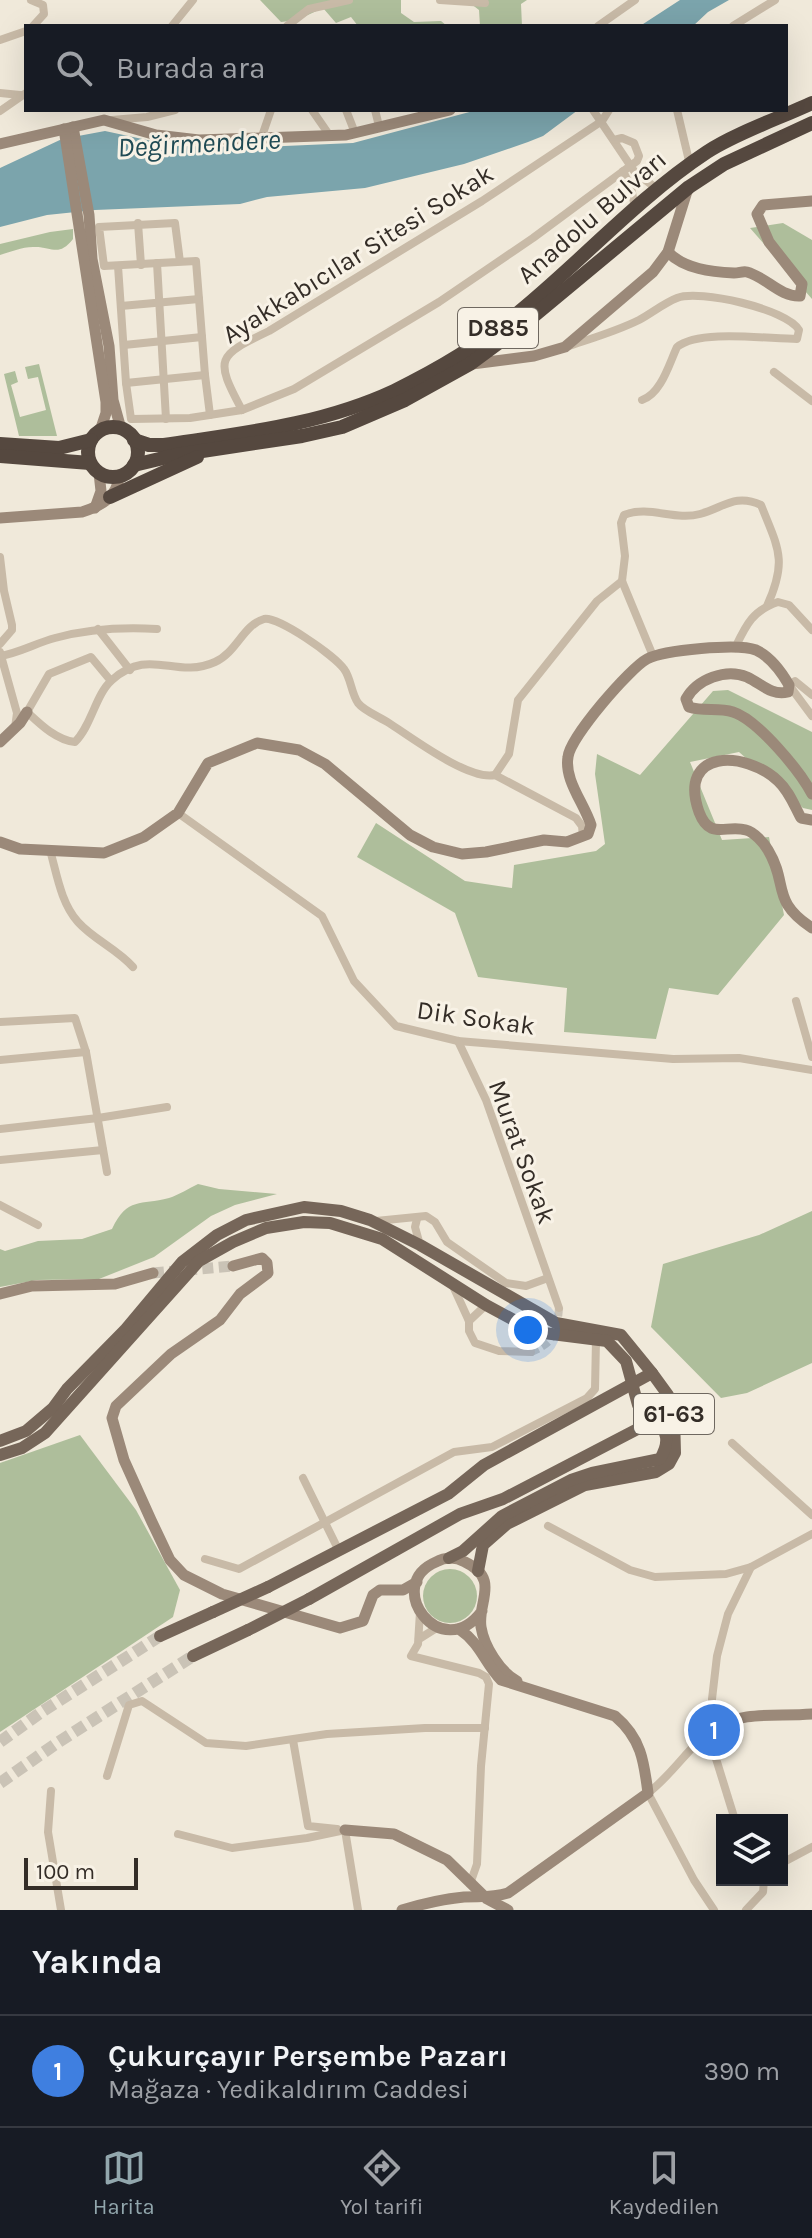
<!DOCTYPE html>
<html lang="tr">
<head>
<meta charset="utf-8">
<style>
  :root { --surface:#171b24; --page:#242831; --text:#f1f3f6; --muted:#9ea1a6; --line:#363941; --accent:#92a7ad }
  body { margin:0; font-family:Karla,sans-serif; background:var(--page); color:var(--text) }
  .controls { position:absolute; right:24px; bottom:24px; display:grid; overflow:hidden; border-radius:0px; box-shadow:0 8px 32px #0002 }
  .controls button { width:72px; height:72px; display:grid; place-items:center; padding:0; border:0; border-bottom:2px solid var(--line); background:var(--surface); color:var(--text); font:40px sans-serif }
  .scale { position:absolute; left:24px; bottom:20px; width:114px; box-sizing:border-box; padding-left:8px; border:4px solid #342d27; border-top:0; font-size:22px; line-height:28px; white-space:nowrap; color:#342d27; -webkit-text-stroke:6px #f8f2e6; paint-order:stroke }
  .you { position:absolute; left:528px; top:1330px; width:28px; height:28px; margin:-20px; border:6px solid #fff; border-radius:50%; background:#1a73e8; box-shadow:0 0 0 12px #1a73e833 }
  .badge { display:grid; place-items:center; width:52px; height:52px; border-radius:50%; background:var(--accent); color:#fff; font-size:26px; font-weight:700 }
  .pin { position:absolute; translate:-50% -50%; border:4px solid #fff; box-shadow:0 2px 8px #0006 }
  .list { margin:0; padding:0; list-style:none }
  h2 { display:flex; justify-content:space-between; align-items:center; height:104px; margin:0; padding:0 32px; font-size:34px }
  h2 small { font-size:26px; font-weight:400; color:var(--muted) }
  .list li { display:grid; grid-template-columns:52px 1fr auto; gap:24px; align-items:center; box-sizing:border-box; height:112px; padding:0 32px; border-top:2px solid var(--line) }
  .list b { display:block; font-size:30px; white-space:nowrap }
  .list p { margin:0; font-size:26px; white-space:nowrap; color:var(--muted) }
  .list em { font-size:26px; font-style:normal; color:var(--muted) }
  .icon { flex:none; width:44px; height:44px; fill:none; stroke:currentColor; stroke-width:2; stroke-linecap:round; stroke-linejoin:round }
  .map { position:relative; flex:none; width:812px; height:1910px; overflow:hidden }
  .search { position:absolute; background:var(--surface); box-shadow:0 8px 32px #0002; left:24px; right:24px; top:24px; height:88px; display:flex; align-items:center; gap:20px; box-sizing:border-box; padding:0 28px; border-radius:0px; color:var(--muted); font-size:30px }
  .sheet { height:216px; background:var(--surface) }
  nav { display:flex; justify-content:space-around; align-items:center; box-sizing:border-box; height:112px; border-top:2px solid var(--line); background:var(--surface); font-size:22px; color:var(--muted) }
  nav a { display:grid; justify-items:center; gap:4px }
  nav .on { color:var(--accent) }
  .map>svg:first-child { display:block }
</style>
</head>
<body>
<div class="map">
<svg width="812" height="1910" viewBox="0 0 812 1910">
  <rect width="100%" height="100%" fill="#f0e9da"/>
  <g fill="#aebe9b">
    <polygon points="260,0 401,0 401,13 414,22 441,21 447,26 358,26 351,17 336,23 323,8 297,20 281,22"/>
    <polygon points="466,0 527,0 521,4 522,26 480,26 479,10"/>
    <polygon points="783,223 812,240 812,299 750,228"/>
    <path d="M73,229V239C58,258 52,246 33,247C22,247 10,252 0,255V244L50,232Z"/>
    <polygon points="39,364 57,436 19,436 4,374 15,371 18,382 11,385 20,417 46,410 38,377 28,379 25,367"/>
    <polygon points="728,690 812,732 812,810 803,808 739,752 690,762 722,840 769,837 784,915 718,995 669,988 656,1039 564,1032 567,988 478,977 455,913 357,857 376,823 465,881 512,888 514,865 596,851 605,844 595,774 597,754 640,775 713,691"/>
    <path d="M198,1184L219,1189L277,1194L235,1205L211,1216L154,1257L99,1279L37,1280L0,1287V1249L5,1251L38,1241L82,1239L112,1229C128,1196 140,1206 169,1198C179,1195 189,1188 198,1184Z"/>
    <polygon points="812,1211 812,1363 747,1393 721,1398 651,1327 663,1264 759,1235"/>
    <polygon points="80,1435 136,1510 180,1590 173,1617 0,1732 0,1463"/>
    <circle cx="450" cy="1596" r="27"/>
  </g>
  <g fill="#7ba4ac">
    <polygon points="680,0 729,0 708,12 693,26 640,26"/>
    <polygon points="477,110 578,110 543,136 528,142 464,164 365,188 267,197 240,204 95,210 47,215 0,227 0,168 62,139 105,131 175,146 262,147 353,143"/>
  </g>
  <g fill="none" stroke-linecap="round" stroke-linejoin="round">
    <path stroke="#cac3b6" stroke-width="8" stroke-dasharray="8 4" stroke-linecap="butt" d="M531,1352C555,1342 557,1332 559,1308"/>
    <polyline stroke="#cac3b6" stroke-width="11" stroke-dasharray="11 5.5" stroke-linecap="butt" points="153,1273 233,1266"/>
    <g stroke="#cac3b6" stroke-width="12" stroke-dasharray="12 6" stroke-linecap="butt">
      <polyline points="0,1742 40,1713 160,1636"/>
      <polyline points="0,1783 57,1743 193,1656"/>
    </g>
    <g stroke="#c8baa7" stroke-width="8">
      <polyline points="31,0 43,5 44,14 33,26"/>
      <polyline points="440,0 485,3"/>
      <polyline points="172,26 193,0"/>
      <polyline points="287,26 309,9 349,0"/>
      <polyline points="598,26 635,0"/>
      <polyline points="733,26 775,0"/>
      <polyline points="0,40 26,31"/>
      <polyline points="0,93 20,95"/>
      <polyline points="312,110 330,136"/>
      <polyline points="346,110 355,133"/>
      <polyline points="375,110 379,126"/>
      <polyline points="593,110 634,171 657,189"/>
      <polyline points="677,110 690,165"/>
      <polyline points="0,111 26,93"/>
      <polyline points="112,120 147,117 175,110"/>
      <polyline points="261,139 271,110"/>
      <polyline points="623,171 631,187 635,208"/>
      <polyline points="138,223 141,265"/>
      <polyline points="180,262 175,223 99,227 104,266 196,261 205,375 210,415"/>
      <polyline points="157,263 166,419"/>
      <polyline points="118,266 126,383 131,419 190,418 242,410 294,389 439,302 533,238 637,161 639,156 634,143 622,138 614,140"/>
      <polyline points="121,306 199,299"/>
      <polyline points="124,345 202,337"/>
      <path d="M569,346C593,338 617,331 639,320C652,313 664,303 677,298C699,289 787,309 799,330L797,339C768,339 699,329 677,347C669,364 661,394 642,400"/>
      <polyline points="774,372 812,401"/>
      <polyline points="126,383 205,375"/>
      <path d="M242,410C214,358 217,356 269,331L482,201L602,121L609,110"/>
      <polyline points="0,557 4,591 12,625 12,630 0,644"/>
      <polyline points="98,629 130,670"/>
      <path d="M735,648C746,625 752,611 778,602L789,605L812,630"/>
      <polyline points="0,652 17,713 15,728"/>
      <path d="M0,656C19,653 36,643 55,638C88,629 123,627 157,629"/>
      <path d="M653,656L622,581L625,556L621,523L624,515C649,505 675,521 700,514C723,508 735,493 761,505C778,548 788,560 767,606"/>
      <path d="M111,681L91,657L49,674L27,712C40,724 56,740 75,742C92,725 95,695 112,680C150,646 175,680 215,662C237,652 243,625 264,619C278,616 335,656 344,669C351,678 351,693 358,703C364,711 380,717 389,723C411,737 469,781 495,775L509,754L518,700L597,601L622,581"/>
      <polyline points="812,695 795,681 789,685 812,716"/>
      <polyline points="495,775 576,818 582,826 583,837"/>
      <polyline points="178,813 322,916 354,981 396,1026 458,1041 673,1059 739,1058 812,1070"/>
      <path d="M50,850C57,875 61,903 78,922C93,939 117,949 133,967"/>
      <polyline points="796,1001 812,1057"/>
      <polyline points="0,1022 75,1018 86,1052 107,1172"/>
      <polyline points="458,1041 486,1100 559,1308"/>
      <polyline points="0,1060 86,1052"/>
      <polyline points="0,1129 98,1118 167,1107"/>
      <polyline points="0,1160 103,1150"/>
      <polyline points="0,1205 38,1225"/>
      <polyline points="417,1219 415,1227 420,1245"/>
      <polyline points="376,1221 426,1216 435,1222 447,1242 506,1283 526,1286 548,1278"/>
      <polyline points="453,1286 469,1321 469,1331 475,1343 499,1351 531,1352"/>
      <polyline points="469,1321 486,1305"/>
      <polyline points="732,1443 812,1515"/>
      <polyline points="303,1478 338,1549"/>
      <polyline points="548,1526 630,1570 655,1577 726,1574 751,1567"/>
      <polyline points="205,1559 239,1569 454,1452 492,1447 587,1398 595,1389 596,1340"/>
      <polyline points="420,1612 418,1644 411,1656 479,1673 486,1677 489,1684 481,1766 477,1864 470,1884"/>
      <polyline points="419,1639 438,1627"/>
      <path d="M712,1729C688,1748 672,1775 648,1793L694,1880L714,1910"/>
      <polyline points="293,1740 308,1826 337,1829"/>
      <polyline points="107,1776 129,1705 142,1701 206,1743 246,1746 327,1734 425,1728 485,1728"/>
      <polyline points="51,1791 48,1832 61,1910"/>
      <polyline points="735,1820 713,1749 712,1729 712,1699 717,1656 728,1614 751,1567 812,1534"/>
      <polyline points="345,1830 358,1910"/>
      <polyline points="178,1834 232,1848 307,1838 345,1830"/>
      <polyline points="782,1863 812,1847"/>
      <polyline points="746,1910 763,1892 764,1880"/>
    </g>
    <g stroke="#9b8979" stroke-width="11">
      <polyline points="73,127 89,215 92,259 109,346 113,400 121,429"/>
      <polyline points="64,129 106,402 106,413 100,431"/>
      <polyline points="0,144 104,120 156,135 199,140 346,135 450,110"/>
      <path d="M668,252C684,269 712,272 734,273C739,273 743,271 747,272C766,277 780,297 800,296L802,284L769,242L757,214L763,205L812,201"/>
      <polyline points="472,364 534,356 565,347 653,272 668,252 688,188"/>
      <polyline points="95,508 101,491 99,473"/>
      <path d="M0,518L82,512C101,506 117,497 119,477"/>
      <polyline points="0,742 20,723 27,712"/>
      <path d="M812,820L801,818C794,805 789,791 778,781C745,750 677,749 699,812C710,841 726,824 746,830C754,832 764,843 768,850C789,885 770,900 812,928"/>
      <path d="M0,842L20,849L104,853L144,837L178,813L208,763L257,743L299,750L325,764L410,835L433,847L462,854L486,852L544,840L567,842L588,834L591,825C584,803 564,780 568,757C570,737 630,668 647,659C664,650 738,643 756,650C771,657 781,671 789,685L788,692C771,696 762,684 747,677C726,668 697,679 686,699L689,707C704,712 718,707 733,712C758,720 800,771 812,794"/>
      <polyline points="233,1266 262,1258 267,1263 268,1273 240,1294 220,1320 171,1354 116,1406 112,1418 124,1460 151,1520 170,1560 184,1575 222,1594 340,1628 363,1621 373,1595 380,1590 403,1590 417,1582"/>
      <polyline points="0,1294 32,1286 115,1284 153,1273"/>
      <path d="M482,1611C441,1666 382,1585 436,1562C445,1557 456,1557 465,1562C501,1579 477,1602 481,1627C484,1646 500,1672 517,1681"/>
      <path d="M712,1729C745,1710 775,1717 812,1714"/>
      <polyline points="345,1830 394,1834 447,1860 487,1899 508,1910"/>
      <path d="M402,1910C422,1904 443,1899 464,1897C481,1896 491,1898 508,1893L648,1793C644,1761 641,1738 615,1716L501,1680C484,1662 481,1644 459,1629"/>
    </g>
    <g stroke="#766659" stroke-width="12">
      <polyline points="0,1441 26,1431 53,1408 67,1389 125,1330 182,1262 217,1235 246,1220 304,1207 341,1211 370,1220 420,1245 556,1323 621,1335 652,1373"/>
      <polyline points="0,1455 22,1448 45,1433 199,1261 233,1242 266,1228 304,1222 330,1223 382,1239 486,1305 536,1332 607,1341 626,1361 638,1405 651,1422 673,1409"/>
      <polyline points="268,1587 448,1494 484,1465 652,1373 668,1395 674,1416 675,1453 669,1464 656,1472 585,1485 507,1524 483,1545 478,1571"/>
      <path d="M309,1599L460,1514L503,1499L651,1422C670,1428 669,1444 660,1459L592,1473L571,1480L502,1516L463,1551L449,1558"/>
      <polyline points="160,1636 213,1612"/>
      <polyline points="193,1656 248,1630"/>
    </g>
    <g stroke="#55483f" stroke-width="14">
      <circle cx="113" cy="452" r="25"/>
      <path d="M134,440L149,445H164C243,433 321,425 394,391C435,371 478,346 513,317C579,264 636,199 707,152C736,133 780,118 812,103"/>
      <polyline points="0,444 59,448 91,440"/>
      <polyline points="0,456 90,463"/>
      <polyline points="134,465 176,455 302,436 342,427 405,400 470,364 525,323 689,187 724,164 812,123"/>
      <polyline points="110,497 197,457"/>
    </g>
    <g stroke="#766659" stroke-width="12">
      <polyline points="213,1612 268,1587"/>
      <polyline points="248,1630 309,1599"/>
    </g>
  </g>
  <g text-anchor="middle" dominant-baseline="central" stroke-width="6" stroke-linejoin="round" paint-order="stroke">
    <g fill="#f8f2e6" stroke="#6f6860" stroke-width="2">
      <rect x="458" y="308" width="80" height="40" rx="6"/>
      <rect x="634" y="1394" width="80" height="40" rx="6"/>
    </g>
    <g font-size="24" font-weight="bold" fill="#342d27">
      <text x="498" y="328">D885</text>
      <text x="674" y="1414">61-63</text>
    </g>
    <g font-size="26" fill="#342d27" stroke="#f8f2e6">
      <text transform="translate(592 217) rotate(-41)">Anadolu Bulvarı</text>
      <text transform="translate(358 254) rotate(-32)">Ayakkabıcılar Sitesi Sokak</text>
      <text transform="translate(476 1018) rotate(8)">Dik Sokak</text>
      <text transform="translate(522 1152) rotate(70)">Murat Sokak</text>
    </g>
    <g font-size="28" font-style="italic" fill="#1f4a54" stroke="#f8f2e6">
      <text transform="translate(199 143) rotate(-3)">Değirmendere</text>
    </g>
  </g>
</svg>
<div class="controls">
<button><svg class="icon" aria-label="layers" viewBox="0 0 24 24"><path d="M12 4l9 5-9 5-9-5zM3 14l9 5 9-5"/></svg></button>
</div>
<div class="scale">100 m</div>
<div class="you"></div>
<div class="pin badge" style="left:714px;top:1730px;background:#3f7fe0">1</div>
<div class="search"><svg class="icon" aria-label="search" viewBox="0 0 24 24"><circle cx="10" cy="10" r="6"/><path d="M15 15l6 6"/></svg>Burada ara</div>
</div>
<section class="sheet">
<h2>Yakında<small></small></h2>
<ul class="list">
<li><span class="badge" style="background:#3f7fe0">1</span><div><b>Çukurçayır Perşembe Pazarı</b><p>Mağaza · Yedikaldırım Caddesi</p></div><em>390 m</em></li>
</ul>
</section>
<nav>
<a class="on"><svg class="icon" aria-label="map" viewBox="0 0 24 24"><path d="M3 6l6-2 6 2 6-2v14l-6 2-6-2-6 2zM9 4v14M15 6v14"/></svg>Harita</a>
<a><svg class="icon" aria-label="directions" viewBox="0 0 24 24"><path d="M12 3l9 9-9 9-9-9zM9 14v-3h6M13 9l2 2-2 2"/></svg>Yol tarifi</a>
<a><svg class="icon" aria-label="saved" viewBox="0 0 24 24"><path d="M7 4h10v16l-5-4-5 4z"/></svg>Kaydedilen</a>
</nav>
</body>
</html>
